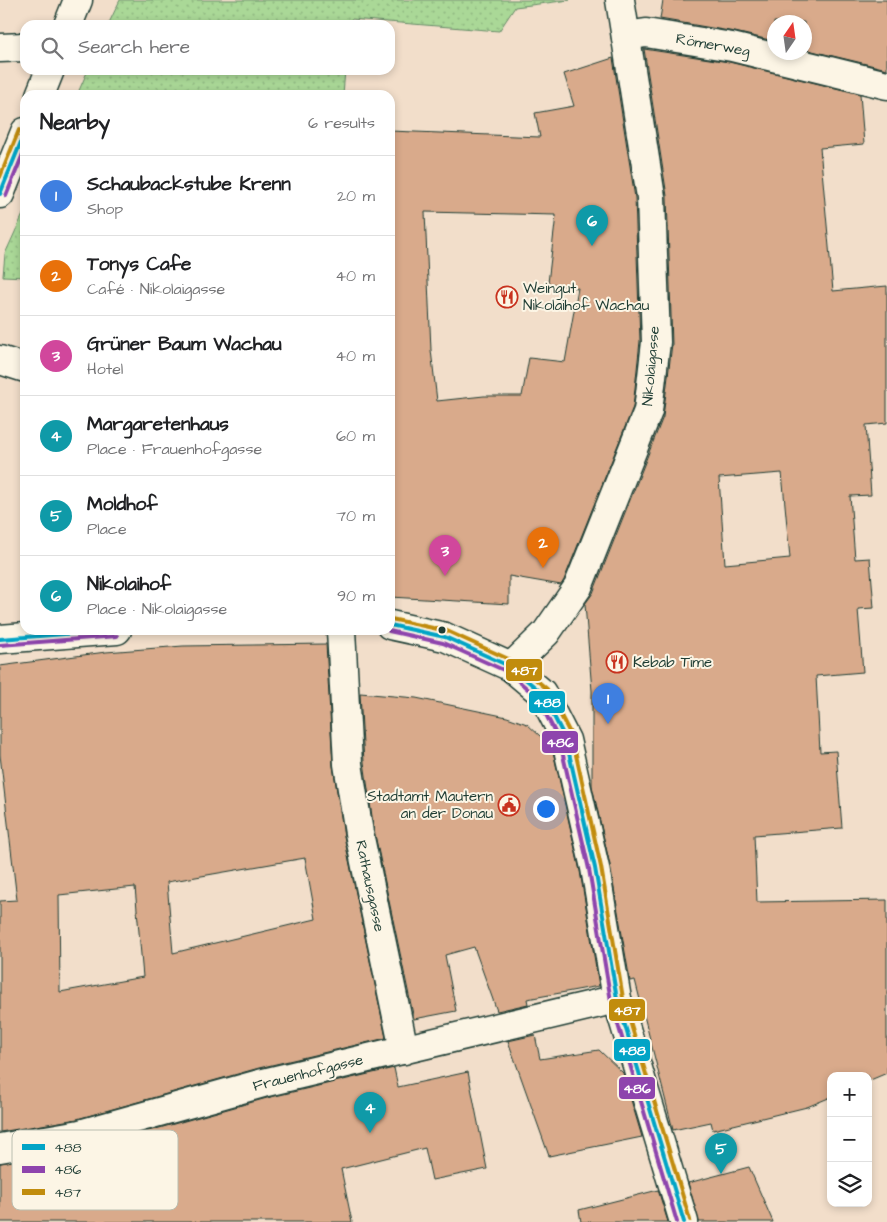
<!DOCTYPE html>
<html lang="en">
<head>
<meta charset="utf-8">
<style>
  :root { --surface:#fff; --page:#f6f6f6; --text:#202124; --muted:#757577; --line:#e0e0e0; --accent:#c8321e }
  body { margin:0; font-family:"Architects Daughter",sans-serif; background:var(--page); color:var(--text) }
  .controls { position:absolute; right:15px; bottom:15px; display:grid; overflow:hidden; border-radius:10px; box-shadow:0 2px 8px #0003 }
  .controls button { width:45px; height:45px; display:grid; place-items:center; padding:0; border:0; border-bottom:1px solid var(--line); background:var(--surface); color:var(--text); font:25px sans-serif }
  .compass { position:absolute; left:767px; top:15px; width:45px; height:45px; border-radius:50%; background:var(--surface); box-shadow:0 2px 8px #0003; rotate:13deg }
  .you { position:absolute; left:545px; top:808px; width:18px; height:18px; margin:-12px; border:4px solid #fff; border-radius:50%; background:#1a73e8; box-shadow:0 0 0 8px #1a73e833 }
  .badge { display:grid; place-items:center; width:32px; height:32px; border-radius:50%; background:var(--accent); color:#fff; font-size:16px; font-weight:700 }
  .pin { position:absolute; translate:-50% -41px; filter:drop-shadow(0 1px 2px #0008) }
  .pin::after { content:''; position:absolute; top:26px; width:18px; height:15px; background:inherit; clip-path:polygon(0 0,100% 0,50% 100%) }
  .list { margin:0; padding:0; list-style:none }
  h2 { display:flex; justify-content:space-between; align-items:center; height:65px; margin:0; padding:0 20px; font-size:21px }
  h2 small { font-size:16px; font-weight:400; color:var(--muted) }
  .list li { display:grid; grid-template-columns:32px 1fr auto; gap:15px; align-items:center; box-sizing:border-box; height:80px; padding:0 20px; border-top:1px solid var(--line) }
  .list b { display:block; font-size:19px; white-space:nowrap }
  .list p { margin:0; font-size:16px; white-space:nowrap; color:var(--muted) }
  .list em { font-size:16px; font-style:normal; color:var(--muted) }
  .icon { flex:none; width:28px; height:28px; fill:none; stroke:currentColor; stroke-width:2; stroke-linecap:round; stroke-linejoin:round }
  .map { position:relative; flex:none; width:887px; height:1222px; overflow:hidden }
  .search { position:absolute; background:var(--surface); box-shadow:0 2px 8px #0003; left:20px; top:20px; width:375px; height:55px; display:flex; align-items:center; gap:12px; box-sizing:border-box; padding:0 18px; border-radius:15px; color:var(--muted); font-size:19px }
  .panel { position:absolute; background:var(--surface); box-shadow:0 2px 8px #0003; left:20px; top:90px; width:375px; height:545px; border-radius:15px }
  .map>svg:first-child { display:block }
</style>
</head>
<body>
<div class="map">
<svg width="887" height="1222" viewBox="0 0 887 1222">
  <defs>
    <pattern id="park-dots" width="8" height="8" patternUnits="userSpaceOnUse" patternTransform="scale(1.25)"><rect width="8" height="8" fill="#aad897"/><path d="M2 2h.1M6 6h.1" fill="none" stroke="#92ba83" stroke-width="1.8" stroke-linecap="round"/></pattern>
  </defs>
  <rect width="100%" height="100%" fill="#f2deca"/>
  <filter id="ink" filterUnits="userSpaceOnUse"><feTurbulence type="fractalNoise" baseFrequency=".02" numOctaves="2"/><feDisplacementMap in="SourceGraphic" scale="10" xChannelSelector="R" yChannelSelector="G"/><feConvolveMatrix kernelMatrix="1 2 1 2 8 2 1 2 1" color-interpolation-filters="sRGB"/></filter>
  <g filter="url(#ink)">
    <g fill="url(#park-dots)" stroke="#648a66">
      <polygon points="120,0 570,0 515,7 499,31 351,19 350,25 108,25"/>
      <polygon points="88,70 345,70 343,95 77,95"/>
      <polygon points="25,210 25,277 3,276 5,254"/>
    </g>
    <g fill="#d9aa8b" stroke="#1f3d34" fill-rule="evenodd">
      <polygon points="663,0 887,0 887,69 804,49 804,22 774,22 774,41 735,32 660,19"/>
      <path d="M644,49L729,62L860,94L864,144L820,148L833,291L887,286V423L866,425L871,495L850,496L855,559L870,558L874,608L858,609L863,672L816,676L820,752L836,751L842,828L754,835L757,902L887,900V1073L868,1081V1076H831V1097L807,1107L713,1130L711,1122L673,1130L635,980L630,981L610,865L592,786V691L585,604L593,593L663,417L672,344L667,196ZM782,473L790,558L725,564L719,478Z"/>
      <path d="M613,58L635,198L640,341L633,407L564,580L561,585L509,576V604L390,597V131L540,137L535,113L574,106L564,74ZM425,212L556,215L548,283L578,288L565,362L529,358L522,396H484L437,401L431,350Z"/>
      <path d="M326,644L333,766L344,836L386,1038L259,1068L77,1119L0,1132V901L17,900L0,755V666L106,652L183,646ZM305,858L316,919L173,953L167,882ZM135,887L143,977L60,992L59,895Z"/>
      <polygon points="360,693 416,698 507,717 527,724 552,747 580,871 599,986 527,999 528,1004 497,1011 474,947 445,955 456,1011 414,1019 374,830 364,762"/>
      <polygon points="535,1035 540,1059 599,1050 623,1073 642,1137 549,1156 508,1041"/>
      <polygon points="394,1068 398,1087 468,1072 487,1169 432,1180 425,1148 341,1169 352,1222 0,1222 0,1163 84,1149 267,1098"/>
      <polygon points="749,1167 773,1222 699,1222 688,1183"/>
      <polygon points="658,1190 668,1222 581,1222 579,1210"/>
    </g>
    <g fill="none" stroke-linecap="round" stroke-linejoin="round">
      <g stroke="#1f3d34" stroke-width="31">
        <g id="minor">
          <polyline points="626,36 646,33 732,47 887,85"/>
          <polyline points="0,48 25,47"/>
          <polyline points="0,360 25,368"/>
          <polyline points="341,630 348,764 359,833 404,1050"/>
          <polyline points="511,667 546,633 578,587 648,411 656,342 651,197 620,0"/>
          <polyline points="0,1148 80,1134 263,1083 617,999"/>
        </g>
      </g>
      <g stroke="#1f3d34" stroke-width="31">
        <g id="secondary">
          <polyline points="68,25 78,0"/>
          <polyline points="40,95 50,70"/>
          <polyline points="0,194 25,132"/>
          <polyline points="390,625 445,637 511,667 542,693 566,740 595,868 617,999 684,1222"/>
          <polyline points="0,639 117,630"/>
        </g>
      </g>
      <use href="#minor" stroke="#fcf5e5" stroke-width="28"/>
      <use href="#secondary" stroke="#fcf5e5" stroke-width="28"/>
      <g stroke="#fcf5e5" stroke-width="8">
        <g id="bus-1">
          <polyline points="0,194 25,132"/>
          <polyline points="390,625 445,637 511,667 542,693 566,740 595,868 617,999 684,1222"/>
          <polyline points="0,639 117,630"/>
        </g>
      </g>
      <g stroke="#fcf5e5" stroke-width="8">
        <g id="bus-2">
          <polyline points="6,196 25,149"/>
          <polyline points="389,631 443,643 508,672 537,697 560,742 589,869 611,1001 677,1222"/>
          <polyline points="0,645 117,636"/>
        </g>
      </g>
      <g stroke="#fcf5e5" stroke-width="8">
        <g id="bus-3">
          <polyline points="0,177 19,130"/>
          <polyline points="391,619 447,631 515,662 547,689 572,737 601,867 623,998 690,1220"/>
        </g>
      </g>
      <use href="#bus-1" stroke="#02a4c6" stroke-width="4"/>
      <use href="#bus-2" stroke="#8e44ad" stroke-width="4"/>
      <use href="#bus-3" stroke="#c18c0d" stroke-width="4"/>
    </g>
  </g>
  <defs>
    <g id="restaurant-ring" transform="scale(1.125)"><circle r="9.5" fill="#fcf5e5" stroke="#c8321e" stroke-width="1.5"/><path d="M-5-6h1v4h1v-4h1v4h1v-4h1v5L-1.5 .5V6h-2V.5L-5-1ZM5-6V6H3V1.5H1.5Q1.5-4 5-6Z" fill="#c8321e"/></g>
    <g id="civic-ring" transform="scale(1.125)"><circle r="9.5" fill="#fcf5e5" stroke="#c8321e" stroke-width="1.5"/><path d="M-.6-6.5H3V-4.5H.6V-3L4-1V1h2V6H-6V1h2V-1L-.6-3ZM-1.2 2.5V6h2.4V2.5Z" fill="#c8321e"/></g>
  </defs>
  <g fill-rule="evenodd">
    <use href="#restaurant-ring" x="507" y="297"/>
    <use href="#restaurant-ring" x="617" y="662"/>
    <use href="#civic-ring" x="509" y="805"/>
  </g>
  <circle fill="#1f3d34" stroke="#fcf5e5" stroke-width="2" cx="442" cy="630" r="4.5"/>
  <g text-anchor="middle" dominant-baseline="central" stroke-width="4" stroke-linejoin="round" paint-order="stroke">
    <g font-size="15" fill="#1f3d34" stroke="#fcf5e5">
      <text transform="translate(713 45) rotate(10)">Römerweg</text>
      <text transform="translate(651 366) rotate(-85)">Nikolaigasse</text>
      <text transform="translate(370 886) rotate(78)">Rathausgasse</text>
      <text transform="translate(308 1073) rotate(-14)">Frauenhofgasse</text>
    </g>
    <g font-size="15" fill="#1f3d34" stroke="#fcf5e5" text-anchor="start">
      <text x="523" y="288">Weingut<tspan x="523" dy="17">Nikolaihof Wachau</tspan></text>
      <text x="633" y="662">Kebab Time</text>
      <text x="493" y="796" text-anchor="end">Stadtamt Mautern<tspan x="493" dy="17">an der Donau</tspan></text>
    </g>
  </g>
  <rect x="12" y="1130" width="166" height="80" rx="8" fill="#fcf5e5" stroke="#babeb0" stroke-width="1"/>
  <rect x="22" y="1144" width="23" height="6" fill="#02a4c6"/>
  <rect x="22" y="1166" width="23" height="7" fill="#8e44ad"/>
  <rect x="22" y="1189" width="23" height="6" fill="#c18c0d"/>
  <g font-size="14" fill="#1f3d34">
    <text x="54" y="1152">488</text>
    <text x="54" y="1174">486</text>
    <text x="54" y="1197">487</text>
  </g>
  <g stroke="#fcf5e5" stroke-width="2">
    <rect x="505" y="658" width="38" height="24" rx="5" fill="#c18c0d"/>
    <rect x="528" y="690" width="38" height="24" rx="5" fill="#02a4c6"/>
    <rect x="541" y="730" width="38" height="24" rx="5" fill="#8e44ad"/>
    <rect x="608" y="998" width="38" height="24" rx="5" fill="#c18c0d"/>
    <rect x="613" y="1038" width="38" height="24" rx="5" fill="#02a4c6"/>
    <rect x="618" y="1076" width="38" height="24" rx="5" fill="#8e44ad"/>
  </g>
  <g font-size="14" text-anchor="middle" font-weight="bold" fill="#fff">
    <text x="524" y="675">487</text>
    <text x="547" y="707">488</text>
    <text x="560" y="747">486</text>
    <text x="627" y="1015">487</text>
    <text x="632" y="1055">488</text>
    <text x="637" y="1093">486</text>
  </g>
</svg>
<div class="controls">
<button>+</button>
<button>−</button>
<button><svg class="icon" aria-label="layers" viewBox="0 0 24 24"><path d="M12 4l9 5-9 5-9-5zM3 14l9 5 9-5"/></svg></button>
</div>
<svg class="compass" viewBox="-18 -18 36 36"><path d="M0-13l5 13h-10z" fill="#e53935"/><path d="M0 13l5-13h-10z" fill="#757577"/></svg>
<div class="you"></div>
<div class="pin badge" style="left:608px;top:724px;background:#3f7fe0">1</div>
<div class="pin badge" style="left:543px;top:568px;background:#e8710a">2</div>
<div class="pin badge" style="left:445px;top:576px;background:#d1479c">3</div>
<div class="pin badge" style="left:370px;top:1133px;background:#0f9aa8">4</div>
<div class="pin badge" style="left:721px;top:1174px;background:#0f9aa8">5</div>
<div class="pin badge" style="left:592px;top:246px;background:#0f9aa8">6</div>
<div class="search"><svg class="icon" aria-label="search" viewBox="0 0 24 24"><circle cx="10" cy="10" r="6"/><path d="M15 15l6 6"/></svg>Search here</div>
<section class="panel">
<h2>Nearby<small>6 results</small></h2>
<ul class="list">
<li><span class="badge" style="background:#3f7fe0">1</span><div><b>Schaubackstube Krenn</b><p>Shop</p></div><em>20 m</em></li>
<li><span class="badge" style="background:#e8710a">2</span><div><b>Tonys Cafe</b><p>Café · Nikolaigasse</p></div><em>40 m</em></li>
<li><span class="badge" style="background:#d1479c">3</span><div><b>Grüner Baum Wachau</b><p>Hotel</p></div><em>40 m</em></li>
<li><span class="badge" style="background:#0f9aa8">4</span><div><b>Margaretenhaus</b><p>Place · Frauenhofgasse</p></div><em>60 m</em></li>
<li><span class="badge" style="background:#0f9aa8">5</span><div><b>Moldhof</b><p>Place</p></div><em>70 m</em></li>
<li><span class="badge" style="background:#0f9aa8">6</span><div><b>Nikolaihof</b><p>Place · Nikolaigasse</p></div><em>90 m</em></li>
</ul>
</section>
</div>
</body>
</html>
